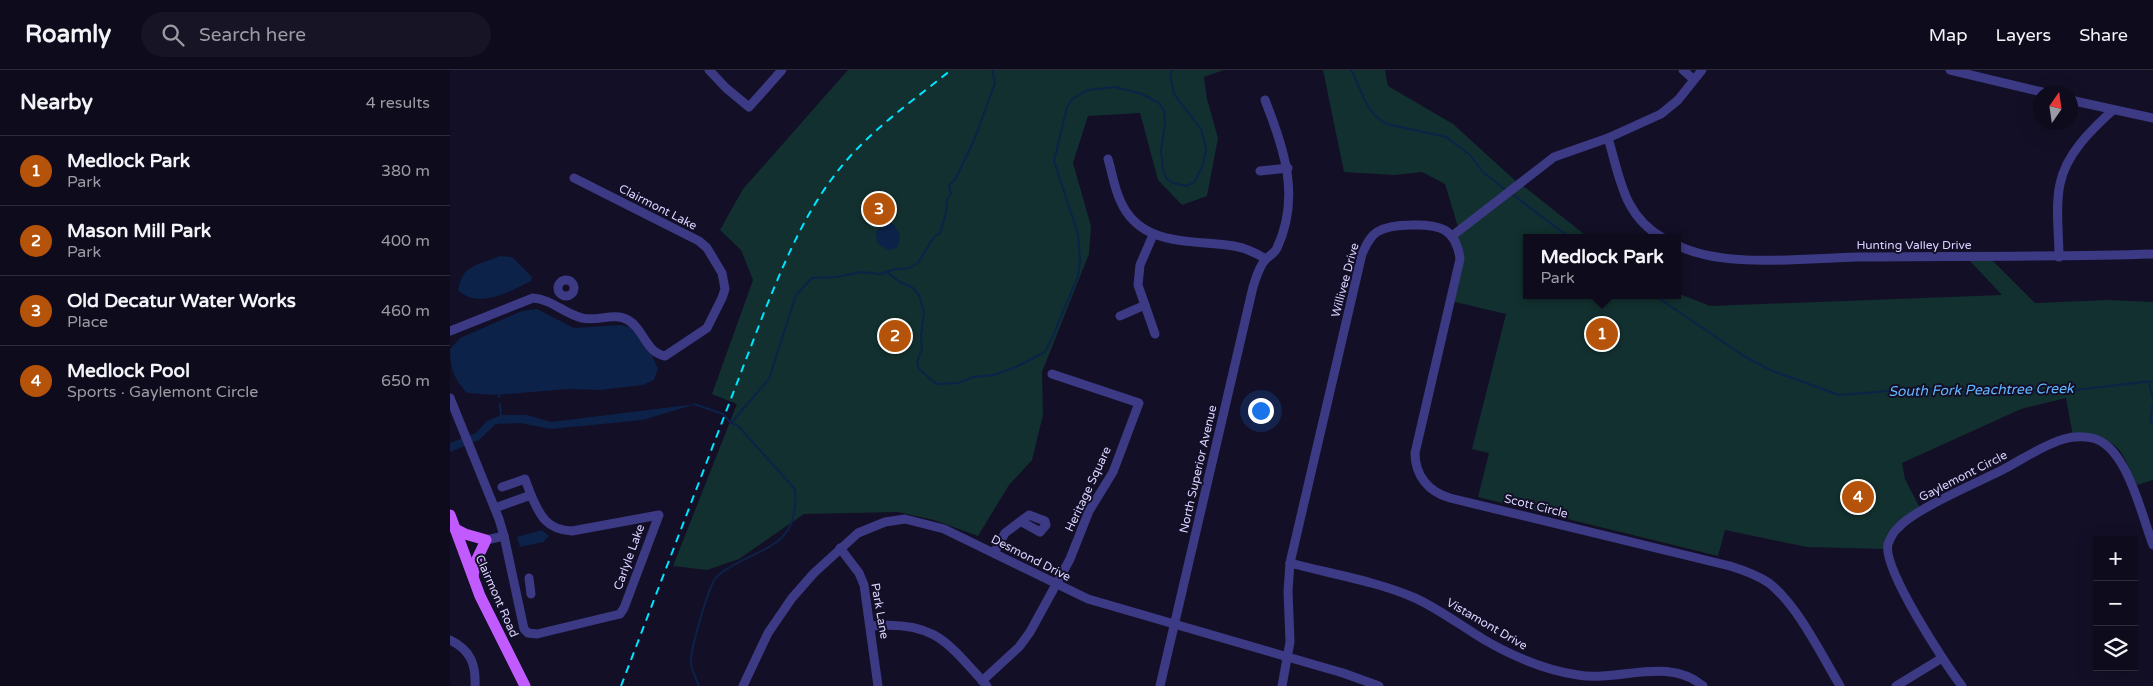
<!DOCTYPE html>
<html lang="en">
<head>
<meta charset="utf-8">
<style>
  :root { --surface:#0e0b1c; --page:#171425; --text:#f1f3f6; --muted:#9b9ba3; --line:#2e2b3b; --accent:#b45309 }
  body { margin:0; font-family:"Varela Round",sans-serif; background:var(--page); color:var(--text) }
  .controls { position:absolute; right:15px; bottom:15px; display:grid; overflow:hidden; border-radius:0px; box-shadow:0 5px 20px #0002 }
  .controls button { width:45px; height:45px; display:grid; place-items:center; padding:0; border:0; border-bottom:1px solid var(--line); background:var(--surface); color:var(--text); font:25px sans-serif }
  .compass { position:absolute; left:1583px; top:15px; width:45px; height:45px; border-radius:50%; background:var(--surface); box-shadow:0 5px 20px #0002; rotate:13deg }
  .you { position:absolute; left:810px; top:340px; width:18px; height:18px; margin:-12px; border:4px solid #fff; border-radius:50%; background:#1a73e8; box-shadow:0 0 0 8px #1a73e833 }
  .badge { display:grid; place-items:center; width:32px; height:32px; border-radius:50%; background:var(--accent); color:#fff; font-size:16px; font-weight:700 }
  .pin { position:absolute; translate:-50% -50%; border:2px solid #fff; box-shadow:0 1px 5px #0006 }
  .popup { position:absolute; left:1073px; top:164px; width:158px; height:65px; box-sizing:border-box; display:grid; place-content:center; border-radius:0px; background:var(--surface); filter:drop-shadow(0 1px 4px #0005); font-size:16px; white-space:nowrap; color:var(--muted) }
  .popup b { font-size:19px; color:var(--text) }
  .popup::after { content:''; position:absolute; left:50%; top:100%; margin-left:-10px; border:10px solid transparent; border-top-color:var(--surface) }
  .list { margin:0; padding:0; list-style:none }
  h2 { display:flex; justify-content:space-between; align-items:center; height:65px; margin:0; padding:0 20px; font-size:21px }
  h2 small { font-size:16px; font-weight:400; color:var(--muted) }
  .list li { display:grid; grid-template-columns:32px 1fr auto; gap:15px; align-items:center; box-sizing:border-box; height:70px; padding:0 20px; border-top:1px solid var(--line) }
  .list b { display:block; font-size:19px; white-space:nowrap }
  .list p { margin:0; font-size:16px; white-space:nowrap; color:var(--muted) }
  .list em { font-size:16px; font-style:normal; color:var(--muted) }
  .icon { flex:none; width:28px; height:28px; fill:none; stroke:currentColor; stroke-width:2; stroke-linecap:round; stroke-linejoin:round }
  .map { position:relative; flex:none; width:1703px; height:616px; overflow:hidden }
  header { display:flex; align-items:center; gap:30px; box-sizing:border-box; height:70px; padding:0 25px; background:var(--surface); border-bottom:1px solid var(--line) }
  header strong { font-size:24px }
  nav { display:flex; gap:28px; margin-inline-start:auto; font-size:18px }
  .search { width:350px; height:45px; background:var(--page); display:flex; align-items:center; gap:12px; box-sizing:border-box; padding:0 18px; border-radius:28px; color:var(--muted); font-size:19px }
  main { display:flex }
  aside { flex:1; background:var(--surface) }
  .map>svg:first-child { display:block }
</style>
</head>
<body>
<header>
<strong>Roamly</strong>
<div class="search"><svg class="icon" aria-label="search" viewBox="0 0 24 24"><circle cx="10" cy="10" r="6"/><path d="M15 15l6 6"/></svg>Search here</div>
<nav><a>Map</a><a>Layers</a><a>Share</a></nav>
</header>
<main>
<aside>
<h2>Nearby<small>4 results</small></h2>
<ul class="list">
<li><span class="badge">1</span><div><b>Medlock Park</b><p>Park</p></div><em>380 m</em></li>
<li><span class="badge">2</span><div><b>Mason Mill Park</b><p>Park</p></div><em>400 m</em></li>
<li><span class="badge">3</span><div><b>Old Decatur Water Works</b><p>Place</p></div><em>460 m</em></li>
<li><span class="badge">4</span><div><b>Medlock Pool</b><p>Sports · Gaylemont Circle</p></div><em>650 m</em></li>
</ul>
</aside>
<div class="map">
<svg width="1703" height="616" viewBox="0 0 1703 616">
  <rect width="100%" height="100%" fill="#130f26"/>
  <g fill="#12302f">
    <polygon points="398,0 774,0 754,7 757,29 768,68 757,126 732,135 708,110 690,43 638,46 623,93 641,156 639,184 592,302 593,345 582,390 559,415 528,466 484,450 448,442 354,444 289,489 257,500 223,496 287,334 262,324 303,210 291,180 270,160 293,119"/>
    <polygon points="873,0 935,0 938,16 1003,54 1070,115 1009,160 995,114 972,102 944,105 894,102"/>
    <path d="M1072,115L1139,168H1077V225H1227V223L1260,236L1552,225L1518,189H1541L1585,233L1658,230L1703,232V410L1687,415C1668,372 1670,371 1623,366L1616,328L1571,339L1452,393L1455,409L1471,440L1445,457L1436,479L1357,477L1275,460L1268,486L1028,427L1039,383L1022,379L1056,244L1001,231L1010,189L1002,166Z"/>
  </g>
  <g fill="#0c2248">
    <path d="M442,153C449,160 452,168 447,178L438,180L427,173L426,162L429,158H434L435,154Z"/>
    <path d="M50,186L62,187L82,207L81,211C61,221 27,240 8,220C13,193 28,196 50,186Z"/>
    <path d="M87,239L124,258L171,255L180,257L202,285L208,299L204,310L193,315L150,320L118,319L46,325L17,323C4,309 0,298 0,279L10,268L72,241Z"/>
    <polygon points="246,334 193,350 101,359 70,353 46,354 29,370 0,382 0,373 26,363 37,351 51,345 77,345 101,352"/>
    <polygon points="1412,413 1422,422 1404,443 1392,432"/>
    <polygon points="92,460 99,466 93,472 70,477 67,467"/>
  </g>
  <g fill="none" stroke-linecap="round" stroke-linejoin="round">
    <g stroke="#0c2248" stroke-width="2">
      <path d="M901,0C913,21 914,42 937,54L996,67L1020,85L1033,102L1056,120"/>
      <polyline points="1062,124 1120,168"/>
      <polyline points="437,202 450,212 463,218 469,225 474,242 471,266 472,279 467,292 469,299 486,314 508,313 523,307 544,305 566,297 595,282 603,266 628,206 630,192 628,164 604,91 617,37 622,29 638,20 665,17 692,24 709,33 714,41 715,53 711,81 713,99 716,108 723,113 737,116 745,111 753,95 756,79 751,59 724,24 720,4 723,0"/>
      <polyline points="1204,225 1294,286 1320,300 1389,325 1465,319 1616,321 1703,311"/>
      <polyline points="1699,312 1703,329"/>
      <polyline points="49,325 49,327"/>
      <polyline points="1703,333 1700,351 1703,354"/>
      <polyline points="50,334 51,346"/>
      <path d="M244,334L273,344L281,353L288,356L345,419C350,477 313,476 277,499C273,501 267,506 265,509C258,519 241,578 241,590C240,598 246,608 249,616"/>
      <polyline points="281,353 319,309 346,225 362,208 386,207 412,202 430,204 446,199 459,198 468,193 484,167 490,163 496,143 497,129 501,124 499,115 505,110 525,68 545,13 542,0"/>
    </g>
    <g stroke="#3d3a85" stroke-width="9">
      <polyline points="259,0 276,18 299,37 332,0"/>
      <polyline points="1233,0 1243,9"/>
      <polyline points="1500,0 1592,22"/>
      <polyline points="1620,30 1703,48"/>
      <path d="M1158,68C1170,107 1173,146 1213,168"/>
      <path d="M658,89C662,102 664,117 670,130C690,178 742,169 784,176C796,178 806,183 816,189"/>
      <polyline points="810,101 838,98"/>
      <polyline points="703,165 690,195 688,215 705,264"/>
      <polyline points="1002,166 1104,87 1158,68 1211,44 1228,30 1252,0"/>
      <path d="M1227,175C1273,199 1356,188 1407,187C1506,186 1604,187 1703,184"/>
      <path d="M1609,187C1609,164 1605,136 1610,114C1616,84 1641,60 1663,40"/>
      <circle cx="116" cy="218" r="8"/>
      <polyline points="670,246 695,235"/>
      <path d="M0,261L83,228C101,229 115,244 132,248C147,252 164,242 178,250C194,259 195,282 215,286L257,258L272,228L275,219L272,203L257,178L249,171L124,108"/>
      <polyline points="0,328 49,449 54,466"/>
      <polyline points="52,417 75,409 81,425"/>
      <path d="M36,470L54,466L74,559L78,563L87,564L170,544L174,538L209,445L122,461C97,460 90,446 81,425L45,438"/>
      <polyline points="390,478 409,503 414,515 428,616"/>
      <polyline points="544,483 555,463 579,445 595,451 596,455 590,462 572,452"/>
      <path d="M840,493C881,504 926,511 965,528C989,539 1010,555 1033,569C1062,586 1094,600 1128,605C1169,612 1218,586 1253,616"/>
      <polyline points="79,508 81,524"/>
      <path d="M421,556C485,550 498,573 537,616"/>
      <path d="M0,570C21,580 26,595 25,616"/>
      <polyline points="532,611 569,577 580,562 620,489 639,441 663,402 689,333 602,304"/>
      <polyline points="293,616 318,563 342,528 364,503 408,463 435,452 455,449 494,459 638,529 893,603 929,616"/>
      <path d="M710,616L803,217C806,208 809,196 816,189C820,185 824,184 827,178C851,127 834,78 815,30"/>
      <path d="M832,616L840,572L838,521L840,493L912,184C916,176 919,167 927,162C937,156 949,155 961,155C989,154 1006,158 1010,189L965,383C965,406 979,422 1000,428L1280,496C1293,500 1307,505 1319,513C1348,536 1371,584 1390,616"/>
      <polyline points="1446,616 1492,588"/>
      <path d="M1512,616C1495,594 1432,498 1438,474C1440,469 1444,461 1448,458C1464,439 1529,412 1554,399C1573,389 1593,375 1614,369C1624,366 1639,366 1648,370C1678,383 1692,446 1703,475"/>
    </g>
    <g stroke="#c25bff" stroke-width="11">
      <polyline points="0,445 30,526 75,616"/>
      <polyline points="5,459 15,464 36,470 26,491 23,506"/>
    </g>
    <path stroke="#00e5ff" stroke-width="2" stroke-dasharray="8 6" stroke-linecap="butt" d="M171,616L313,245C332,198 351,151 381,110C413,65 459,34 501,0"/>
  </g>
  <g text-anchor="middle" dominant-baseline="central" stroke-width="4" stroke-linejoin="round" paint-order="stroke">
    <g font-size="12" fill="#d9d4ff" stroke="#130f26">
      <text transform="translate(208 137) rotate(27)">Clairmont Lake</text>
      <text x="1464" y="175">Hunting Valley Drive</text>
      <text transform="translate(895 210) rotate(-75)">Willivee Drive</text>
      <text transform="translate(748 399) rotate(-77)">North Superior Avenue</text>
      <text transform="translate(1513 406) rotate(-27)">Gaylemont Circle</text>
      <text transform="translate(638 419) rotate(-65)">Heritage Square</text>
      <text transform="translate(1086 436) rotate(14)">Scott Circle</text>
      <text transform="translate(179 487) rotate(-70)">Carlyle Lake</text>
      <text transform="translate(581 488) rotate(27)">Desmond Drive</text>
      <text transform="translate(47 526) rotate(66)">Clairmont Road</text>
      <text transform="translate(430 541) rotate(80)">Park Lane</text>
      <text transform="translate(1037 554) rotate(30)">Vistamont Drive</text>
    </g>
    <g font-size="14" font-style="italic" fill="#62b6ff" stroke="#130f26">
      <text transform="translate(1531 320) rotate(-1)">South Fork Peachtree Creek</text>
    </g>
  </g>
</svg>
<div class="controls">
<button>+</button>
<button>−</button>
<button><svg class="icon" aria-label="layers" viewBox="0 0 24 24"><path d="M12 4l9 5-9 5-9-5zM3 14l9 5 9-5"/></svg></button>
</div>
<svg class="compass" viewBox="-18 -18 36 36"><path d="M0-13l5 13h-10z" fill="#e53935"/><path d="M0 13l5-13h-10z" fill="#9b9ba3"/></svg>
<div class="you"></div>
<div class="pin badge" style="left:1152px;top:264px">1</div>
<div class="popup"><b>Medlock Park</b>Park</div>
<div class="pin badge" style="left:445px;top:266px">2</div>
<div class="pin badge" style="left:429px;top:139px">3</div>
<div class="pin badge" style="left:1408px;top:427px">4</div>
</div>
</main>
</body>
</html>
